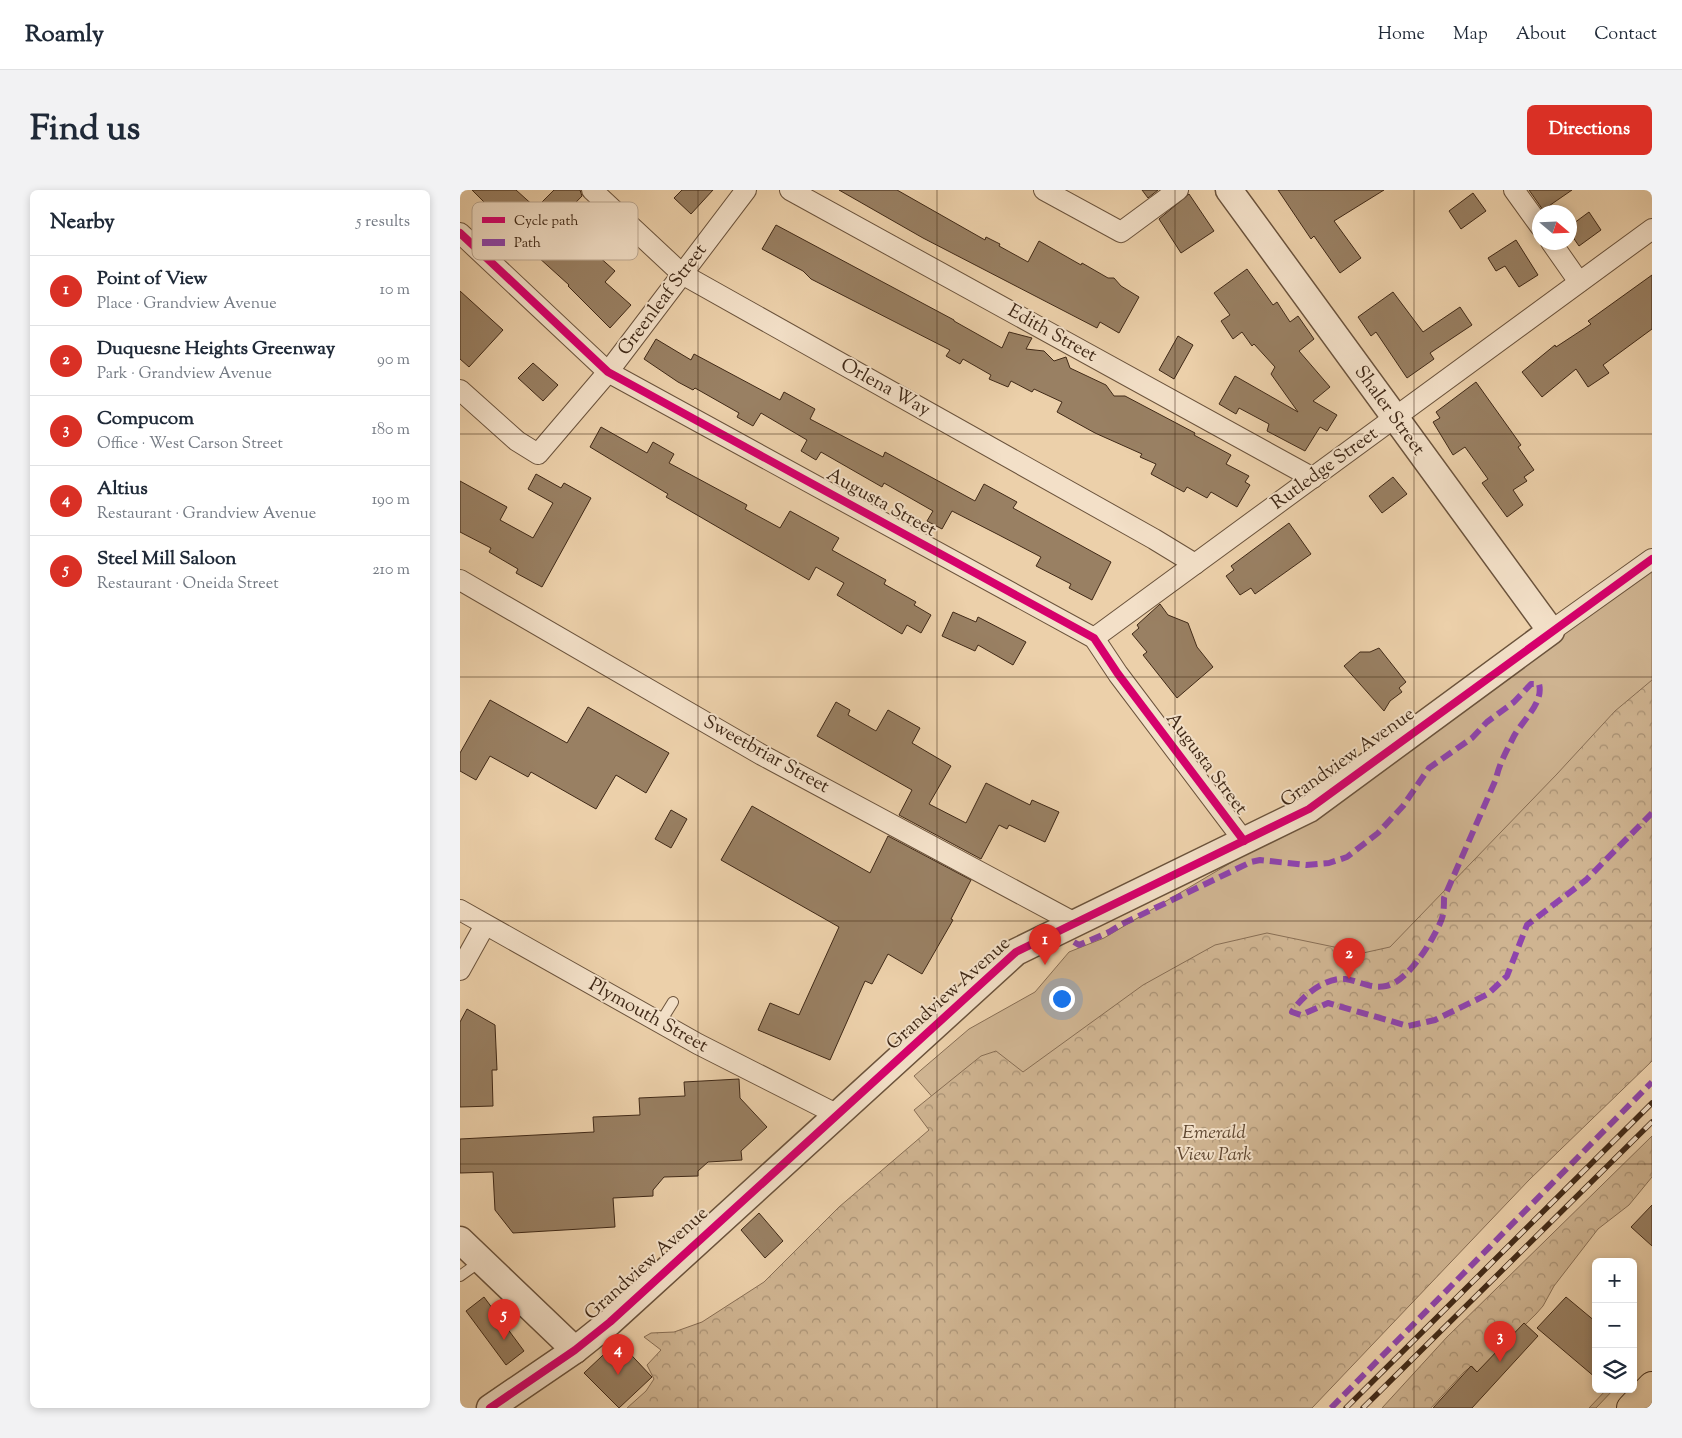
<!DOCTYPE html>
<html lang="en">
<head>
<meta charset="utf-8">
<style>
  :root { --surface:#fff; --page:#f2f2f3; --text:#1f2937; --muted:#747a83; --line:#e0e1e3; --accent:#d93025 }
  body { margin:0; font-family:"Sorts Mill Goudy",serif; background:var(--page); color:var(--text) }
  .controls { position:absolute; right:15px; bottom:15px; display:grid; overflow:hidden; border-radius:8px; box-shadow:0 2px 8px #0003 }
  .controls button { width:45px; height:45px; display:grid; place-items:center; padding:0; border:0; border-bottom:1px solid var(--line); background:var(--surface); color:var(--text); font:25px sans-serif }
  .compass { position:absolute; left:1072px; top:15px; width:45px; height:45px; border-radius:50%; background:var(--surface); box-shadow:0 2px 8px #0003; rotate:109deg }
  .you { position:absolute; left:601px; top:808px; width:18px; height:18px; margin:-12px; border:4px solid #fff; border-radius:50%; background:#1a73e8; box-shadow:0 0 0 8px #1a73e833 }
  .badge { display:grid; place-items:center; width:32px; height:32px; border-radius:50%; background:var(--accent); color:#fff; font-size:16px; font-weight:700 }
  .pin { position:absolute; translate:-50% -41px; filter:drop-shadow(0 1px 2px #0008) }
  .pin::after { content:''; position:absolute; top:26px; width:18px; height:15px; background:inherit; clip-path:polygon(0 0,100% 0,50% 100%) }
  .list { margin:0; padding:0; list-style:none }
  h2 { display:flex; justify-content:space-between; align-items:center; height:65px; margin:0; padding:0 20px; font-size:21px }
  h2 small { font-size:16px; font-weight:400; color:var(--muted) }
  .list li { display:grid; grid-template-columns:32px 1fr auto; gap:15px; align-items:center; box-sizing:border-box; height:70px; padding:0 20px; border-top:1px solid var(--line) }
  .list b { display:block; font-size:19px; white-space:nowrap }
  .list p { margin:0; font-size:16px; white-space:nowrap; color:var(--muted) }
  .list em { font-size:16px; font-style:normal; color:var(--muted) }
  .icon { flex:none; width:28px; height:28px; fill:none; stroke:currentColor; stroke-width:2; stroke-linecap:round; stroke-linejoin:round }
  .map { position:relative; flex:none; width:1192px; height:1218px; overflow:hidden; border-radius:8px }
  header { display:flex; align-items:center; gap:30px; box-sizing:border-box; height:70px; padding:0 25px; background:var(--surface); border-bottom:1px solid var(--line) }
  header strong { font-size:24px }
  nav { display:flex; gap:28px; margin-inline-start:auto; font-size:18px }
  .intro { display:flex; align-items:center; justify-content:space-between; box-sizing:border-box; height:120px; padding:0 30px }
  h1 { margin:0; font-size:35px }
  .button { padding:12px 22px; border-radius:8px; background:var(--accent); color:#fff; font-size:18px; font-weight:700 }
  main { display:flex; gap:30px; padding:0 30px }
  aside { flex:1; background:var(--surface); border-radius:8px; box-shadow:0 2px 8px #0003 }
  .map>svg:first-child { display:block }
</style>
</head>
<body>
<header>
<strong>Roamly</strong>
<nav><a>Home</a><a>Map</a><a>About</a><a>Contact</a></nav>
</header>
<div class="intro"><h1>Find us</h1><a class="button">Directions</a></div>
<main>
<aside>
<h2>Nearby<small>5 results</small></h2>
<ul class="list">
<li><span class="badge">1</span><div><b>Point of View</b><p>Place · Grandview Avenue</p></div><em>10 m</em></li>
<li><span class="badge">2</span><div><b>Duquesne Heights Greenway</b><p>Park · Grandview Avenue</p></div><em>90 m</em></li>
<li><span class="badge">3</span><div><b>Compucom</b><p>Office · West Carson Street</p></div><em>180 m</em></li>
<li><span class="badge">4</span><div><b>Altius</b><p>Restaurant · Grandview Avenue</p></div><em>190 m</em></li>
<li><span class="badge">5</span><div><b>Steel Mill Saloon</b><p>Restaurant · Oneida Street</p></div><em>210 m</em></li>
</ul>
</aside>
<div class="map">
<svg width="1192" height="1218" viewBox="0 0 1192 1218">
  <defs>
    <pattern id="forest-crowns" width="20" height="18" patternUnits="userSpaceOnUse" patternTransform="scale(1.25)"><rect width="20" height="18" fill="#cfb491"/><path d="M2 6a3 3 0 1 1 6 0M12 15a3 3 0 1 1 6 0" fill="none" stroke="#a99275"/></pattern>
  </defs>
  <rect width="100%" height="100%" fill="#ecd0aa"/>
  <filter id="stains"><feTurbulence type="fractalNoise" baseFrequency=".004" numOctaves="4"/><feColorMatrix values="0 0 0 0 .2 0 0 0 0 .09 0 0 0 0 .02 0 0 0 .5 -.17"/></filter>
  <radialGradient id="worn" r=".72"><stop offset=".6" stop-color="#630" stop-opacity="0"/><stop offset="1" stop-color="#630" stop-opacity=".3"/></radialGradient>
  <g fill="#cfb491" stroke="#886e54">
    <polygon points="1192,374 1192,857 234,1218 519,960 454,886 509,839 575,802 609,762 644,748 873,612"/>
    <polygon points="1147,1199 1154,1199 1136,1218 1129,1218"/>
  </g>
  <g fill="url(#forest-crowns)" stroke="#886e54">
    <polygon points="1192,490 1192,871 1069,990 852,1218 167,1218 186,1201 194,1189 187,1175 201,1160 184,1147 191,1143 214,1142 242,1132 304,1092 379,1017 469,940 454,920 521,866 536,861 563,882 683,795 755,755 807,743 903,763 930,757 1097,584 1155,521"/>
    <polygon points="1192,946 1192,987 1169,1015 1138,1039 1094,1096 1083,1116 1076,1124 1017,1182 1012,1176 1004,1182 971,1218 922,1218 987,1147"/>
  </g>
  <g fill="#998063" stroke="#402917">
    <polygon points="12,0 56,0 76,18 94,0 120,0 122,6 97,32 135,67 137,65 155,81 145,92 171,115 150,138 108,96 109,95 25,19 28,16"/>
    <polygon points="222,0 253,0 231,24 214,8"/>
    <polygon points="379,0 437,0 525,50 526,47 540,54 539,56 568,72 579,51 621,75 622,73 648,88 654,88 661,96 679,107 659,143 640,132 637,138 463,48"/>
    <polygon points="682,0 698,0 688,8"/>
    <polygon points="818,0 924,0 874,31 901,68 880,83 854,46 851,49"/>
    <polygon points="1069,0 1112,0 1083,20"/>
    <polygon points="1013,3 1026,21 1001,39 989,21"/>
    <polygon points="729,4 754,41 721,63 699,29"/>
    <polygon points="1129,22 1141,40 1119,56 1110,43 1110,36"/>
    <polygon points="316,35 494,130 494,131 542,158 549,142 572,148 566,159 584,161 594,171 606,167 610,178 646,195 654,206 665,206 735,243 734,245 771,265 766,274 789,286 785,292 790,295 777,317 751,302 747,308 727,297 724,302 691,284 696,274 680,267 682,264 635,243 597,222 602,212 574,199 572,202 551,191 548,197 529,189 531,185 503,169 500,174 486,166 490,160 351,89 343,81 302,59"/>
    <polygon points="1056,50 1078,85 1059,97 1045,76 1036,81 1028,68"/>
    <polygon points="787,79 813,115 817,112 830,132 838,126 854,149 839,161 870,197 853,211 877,225 867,241 860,237 845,261 807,241 809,234 779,218 776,224 759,214 775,186 838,222 811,184 815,177 794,154 792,156 782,142 773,149 761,131 770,125 754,103"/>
    <polygon points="1192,85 1192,139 1143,175 1149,183 1128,197 1116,179 1082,207 1062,182 1095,155 1096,157 1131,134 1128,131"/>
    <polygon points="0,101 43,140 9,177 0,169"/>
    <polygon points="933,102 963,142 1000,117 1012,135 970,163 974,169 947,188 916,142 911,146 898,127"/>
    <polygon points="718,146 733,155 714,189 699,180"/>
    <polygon points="196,149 231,170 234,164 320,210 324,202 355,219 350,229 423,267 425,262 515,311 524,294 557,312 553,318 651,372 632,410 609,398 611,394 576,376 581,367 539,345 492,321 482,339 467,331 473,321 424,293 422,297 361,262 356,270 341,261 347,250 301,223 293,236 277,227 279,223 235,198 233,200 218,192 184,169"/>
    <polygon points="73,173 98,195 83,211 58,188"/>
    <polygon points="1016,192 1061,255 1058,257 1074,280 1064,287 1067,291 1053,300 1063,315 1047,327 1022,293 1028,289 1005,257 993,265 973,232 980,228 976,222"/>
    <polygon points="141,237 187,263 193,252 214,264 209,273 287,315 285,319 320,338 330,321 379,348 372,360 426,390 424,394 456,412 454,415 471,425 461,443 447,435 442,444 377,405 384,393 356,377 349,390 206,307 208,304 130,257"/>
    <polygon points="76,284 101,298 104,293 131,308 82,397 56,383 58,379 29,362 31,358 0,342 0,291 47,317 40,330 73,348 93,313 68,299"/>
    <polygon points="933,287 947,304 922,323 909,306"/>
    <polygon points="829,333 851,364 795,404 791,398 780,405 766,386 774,380 771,376"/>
    <polygon points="700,414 708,425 728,433 737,457 753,477 717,508 683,465 687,462 672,444 679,438 677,435"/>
    <polygon points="493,422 516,432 518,427 566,452 553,475 518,455 515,461 482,446"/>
    <polygon points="919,458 946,492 939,498 942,502 930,511 924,521 884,476 900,462 910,462"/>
    <polygon points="30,510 107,553 128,517 209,563 186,603 156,585 136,619 71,582 68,587 30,566 16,590 0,581 0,563"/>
    <polygon points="376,512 390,520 388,525 416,541 428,520 460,538 452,553 491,576 469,614 506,633 526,593 570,615 572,610 599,622 585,652 549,635 547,639 539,635 521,669 439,625 452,600 357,546"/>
    <polygon points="292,616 410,683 428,646 511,690 491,729 493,730 462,784 428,764 412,794 405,791 370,870 298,840 310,813 339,825 379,737 261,670"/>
    <polygon points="211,620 227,629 211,658 195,649"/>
    <polygon points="7,819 35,835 37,880 32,880 33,916 0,917 0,832"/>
    <polygon points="279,889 280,908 307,937 281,961 282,970 248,972 238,981 238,986 204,987 193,1000 193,1006 153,1008 155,1037 53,1043 35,1020 33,982 0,983 0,949 134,942 133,927 180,925 179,908 225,906 224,892"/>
    <polygon points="1192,1015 1192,1056 1171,1037"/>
    <polygon points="299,1023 323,1051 305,1068 281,1040"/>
    <polygon points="24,1107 64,1161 46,1175 6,1121"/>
    <polygon points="1106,1107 1136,1132 1136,1188 1077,1138"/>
    <polygon points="1064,1133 1078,1146 1012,1218 973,1218 1011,1176 1017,1182"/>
    <polygon points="158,1151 192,1187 159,1218 124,1183"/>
  </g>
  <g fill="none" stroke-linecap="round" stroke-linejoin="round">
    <g stroke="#6b533c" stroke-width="12">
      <g id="service">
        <polyline points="200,833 213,812"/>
        <polyline points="0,1086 21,1071"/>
      </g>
    </g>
    <g stroke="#6b533c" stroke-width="22">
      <g id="minor">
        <polyline points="132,0 222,84 694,349 735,374"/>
        <polyline points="330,0 853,288"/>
        <polyline points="584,0 661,42 718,0"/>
        <polyline points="1054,0 1080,36"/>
        <polyline points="0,43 148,182 634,448 658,484 784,651"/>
        <polyline points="1091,52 1119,92"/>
        <polyline points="0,200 57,251 78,264 148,182 286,0"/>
        <polyline points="0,390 302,565 615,733"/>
        <polyline points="1091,441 1192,369"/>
        <polyline points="634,448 1192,39"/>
        <polyline points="0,720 238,854 378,925"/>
        <polyline points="0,780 25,735"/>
      </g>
    </g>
    <g stroke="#6b533c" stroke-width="29">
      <g id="tertiary">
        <polyline points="0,1050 115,1160"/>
        <polyline points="30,1218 115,1160 150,1132 556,762 849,619 1091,441 769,0"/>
      </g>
    </g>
    <g stroke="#402917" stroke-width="30">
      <polyline id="primary" points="1171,1218 1192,1196"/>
    </g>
    <use href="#service" stroke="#f3e0c8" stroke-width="10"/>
    <use href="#minor" stroke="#f3e0c8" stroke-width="20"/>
    <use href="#tertiary" stroke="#f3e0c8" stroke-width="26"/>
    <use href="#primary" stroke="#ecd0aa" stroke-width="28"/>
    <g stroke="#402917" stroke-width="5.5">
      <g id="rail">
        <polyline points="886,1218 1192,913"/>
        <polyline points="903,1218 1192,932"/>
      </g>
    </g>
    <use href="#rail" stroke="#f3e0c8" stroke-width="4" stroke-dasharray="11" stroke-linecap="butt"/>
    <g stroke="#8e44ad" stroke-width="6" stroke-dasharray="12 6" stroke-linecap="butt">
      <path d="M614,752L619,755L649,742L662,734L791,672L800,670L846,675L869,673L887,667L918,643L943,616L969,578L1012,548L1027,532L1054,512L1071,494H1079C1084,513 1062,531 1054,546C1047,560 1039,574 1036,589L984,708C984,715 984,724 981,731C973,750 948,792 926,796C911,799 899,791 885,789C865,787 841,807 832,822L841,825L868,813L948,836L975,830L1028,804L1047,786L1067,735L1126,690L1192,623"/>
      <polyline points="871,1218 1192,892"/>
    </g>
    <g stroke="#f3e0c8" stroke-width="11">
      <g id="cycleway">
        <polyline points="0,43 148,182 634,448 658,484 784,651"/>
        <polyline points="30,1218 115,1160 150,1132 556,762 849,619 1192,369"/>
      </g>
    </g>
    <use href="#cycleway" stroke="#d6006c" stroke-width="8"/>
  </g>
  <path fill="none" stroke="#402917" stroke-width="1" stroke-opacity="0.55" d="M238,0V1218M477,0V1218M715,0V1218M954,0V1218M0,244H1192M0,487H1192M0,731H1192M0,974H1192"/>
  <g text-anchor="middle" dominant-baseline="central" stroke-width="4" stroke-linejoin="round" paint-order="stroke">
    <g font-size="19" fill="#402917" stroke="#f3e0c8">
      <text transform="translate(203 110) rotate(-53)">Greenleaf Street</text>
      <text transform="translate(592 144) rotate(29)">Edith Street</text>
      <text transform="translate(425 198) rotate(29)">Orlena Way</text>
      <text transform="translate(929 221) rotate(54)">Shaler Street</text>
      <text transform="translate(865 279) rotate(-36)">Rutledge Street</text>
      <text transform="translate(421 313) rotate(29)">Augusta Street</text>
      <text transform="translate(306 565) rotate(29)">Sweetbriar Street</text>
      <text transform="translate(888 568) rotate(-35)">Grandview Avenue</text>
      <text transform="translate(746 574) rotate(53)">Augusta Street</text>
      <text transform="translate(489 804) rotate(-42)">Grandview Avenue</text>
      <text transform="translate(188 826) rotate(29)">Plymouth Street</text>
      <text transform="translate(187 1074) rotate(-42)">Grandview Avenue</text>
    </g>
    <g font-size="19" font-style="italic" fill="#5d452f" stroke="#f3e0c8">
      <text x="754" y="943">Emerald<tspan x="754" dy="22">View Park</tspan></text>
    </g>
  </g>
  <rect x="12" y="12" width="166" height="58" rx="8" fill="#f3e0c8" stroke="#bda993" stroke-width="1"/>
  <rect x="22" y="27" width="23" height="6" fill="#d6006c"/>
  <rect x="22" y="49" width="23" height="7" fill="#8e44ad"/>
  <g font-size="14" fill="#402917">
    <text x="54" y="35">Cycle path</text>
    <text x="54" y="57">Path</text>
  </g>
  <rect width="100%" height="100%" filter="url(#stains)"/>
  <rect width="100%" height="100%" fill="url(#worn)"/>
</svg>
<div class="controls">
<button>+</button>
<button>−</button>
<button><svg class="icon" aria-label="layers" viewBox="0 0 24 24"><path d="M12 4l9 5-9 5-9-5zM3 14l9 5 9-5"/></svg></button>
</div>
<svg class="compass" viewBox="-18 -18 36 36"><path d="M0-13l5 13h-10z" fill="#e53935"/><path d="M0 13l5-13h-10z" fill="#747a83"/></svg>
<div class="you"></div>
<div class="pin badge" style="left:585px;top:775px">1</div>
<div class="pin badge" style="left:889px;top:789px">2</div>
<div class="pin badge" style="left:1040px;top:1172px">3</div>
<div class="pin badge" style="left:158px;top:1185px">4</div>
<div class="pin badge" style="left:44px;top:1150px">5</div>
</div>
</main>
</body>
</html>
